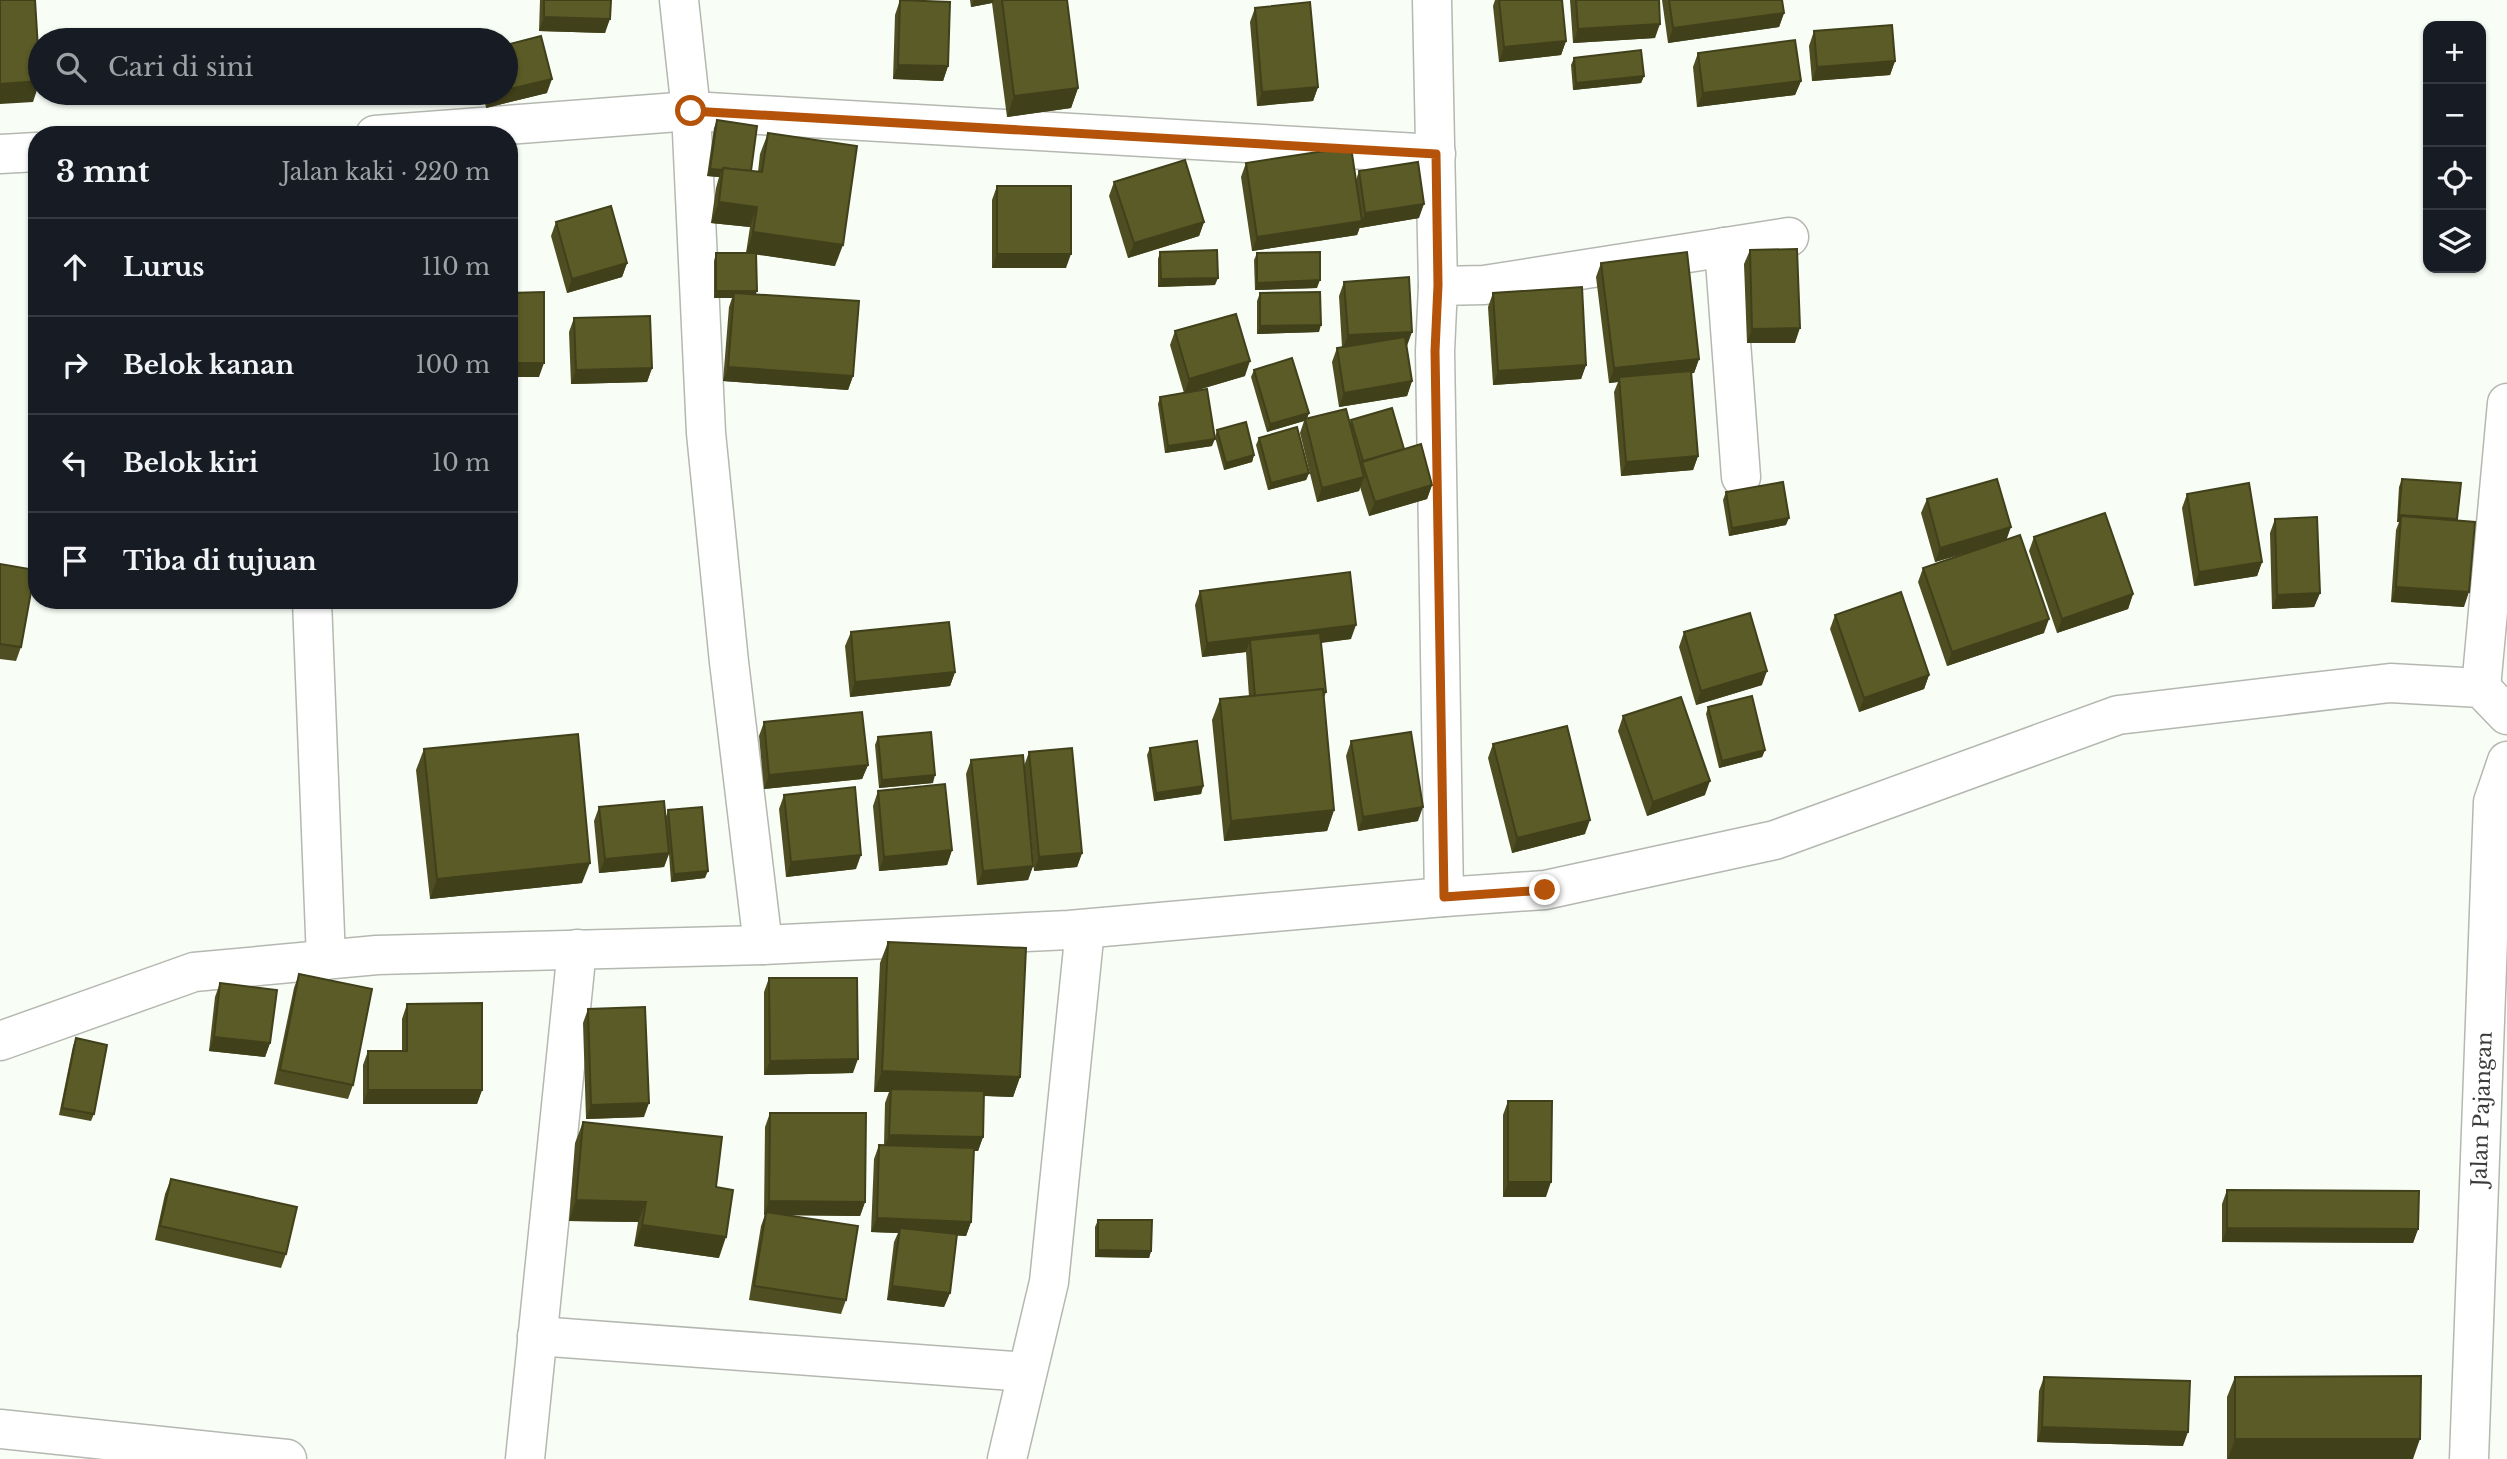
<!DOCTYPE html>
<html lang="id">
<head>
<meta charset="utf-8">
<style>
  :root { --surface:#171b24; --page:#20242c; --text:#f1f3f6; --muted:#9ea1a6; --line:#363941 }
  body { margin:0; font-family:"Libre Baskerville",serif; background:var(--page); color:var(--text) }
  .controls { position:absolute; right:21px; top:21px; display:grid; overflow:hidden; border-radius:14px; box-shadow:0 2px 5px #0004 }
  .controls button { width:63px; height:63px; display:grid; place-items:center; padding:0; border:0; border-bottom:2px solid var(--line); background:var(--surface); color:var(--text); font:35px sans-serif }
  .stop { position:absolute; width:21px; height:21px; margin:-16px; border:5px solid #b45309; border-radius:50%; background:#fff }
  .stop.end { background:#b45309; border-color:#fff; box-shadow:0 2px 7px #0008 }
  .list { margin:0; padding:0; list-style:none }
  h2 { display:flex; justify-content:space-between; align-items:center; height:91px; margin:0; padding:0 28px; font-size:30px }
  h2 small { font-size:23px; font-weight:400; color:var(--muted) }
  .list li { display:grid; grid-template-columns:46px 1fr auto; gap:21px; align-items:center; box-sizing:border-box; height:98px; padding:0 28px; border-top:2px solid var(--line) }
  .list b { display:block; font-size:26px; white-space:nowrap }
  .list em { font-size:23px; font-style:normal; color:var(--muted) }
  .icon { flex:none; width:38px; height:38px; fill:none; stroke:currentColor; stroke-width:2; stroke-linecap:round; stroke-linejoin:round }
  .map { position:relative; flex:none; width:2507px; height:1459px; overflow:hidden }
  .search { position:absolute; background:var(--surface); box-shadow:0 2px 5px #0004; left:28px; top:28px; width:490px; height:77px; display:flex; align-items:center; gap:18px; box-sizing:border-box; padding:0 24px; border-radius:38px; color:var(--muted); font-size:26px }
  .panel { position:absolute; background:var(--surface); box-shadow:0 2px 5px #0004; left:28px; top:126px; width:490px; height:483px; border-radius:28px }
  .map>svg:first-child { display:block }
</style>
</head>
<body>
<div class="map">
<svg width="2507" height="1459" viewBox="0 0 2507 1459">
  <rect width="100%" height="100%" fill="#f8fdf5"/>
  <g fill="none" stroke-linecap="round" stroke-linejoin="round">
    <g stroke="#b4b8b1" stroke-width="41">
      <g id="street">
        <polyline points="679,0 691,111 706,433 729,662 763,945"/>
        <polyline points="1432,0 1438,286"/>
        <polyline points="375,135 691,111 1436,154"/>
        <polyline points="0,154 37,152"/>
        <polyline points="1724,247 1741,477"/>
        <polyline points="312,600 326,960"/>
        <polyline points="2481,688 2507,403"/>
        <polyline points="1444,897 1435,351 1438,286 1484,285 1789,237"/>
        <polyline points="0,1041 194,972 377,955 763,945 1069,930 1444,897 1545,890 1775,840 2118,715 2390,683 2481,688 2507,715"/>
        <polyline points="537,1336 1027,1372"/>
        <polyline points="0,1429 287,1459"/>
        <polyline points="525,1459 577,949"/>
        <polyline points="1007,1459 1049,1282 1085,929"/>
      </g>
    </g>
    <g stroke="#b4b8b1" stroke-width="41">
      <polyline id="secondary" points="2469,1459 2493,802 2507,761"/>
    </g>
    <use href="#street" stroke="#fff" stroke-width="38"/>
    <use href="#secondary" stroke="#fff" stroke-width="38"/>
  </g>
  <g fill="#4e4e22">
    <polygon points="540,0 611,0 605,33 539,31"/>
    <polygon points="900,0 948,66 943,81 893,79 895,15"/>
    <polygon points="970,0 1067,0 1078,88 1071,108 1007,117 992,3 971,7"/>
    <polygon points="1495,0 1562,0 1566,41 1561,55 1499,62 1493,6"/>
    <polygon points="1570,0 1659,0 1655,38 1573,43"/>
    <polygon points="1662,0 1782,0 1784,13 1779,27 1668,43"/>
    <polygon points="1255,8 1318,87 1313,101 1257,106 1250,22"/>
    <polygon points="1814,31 1895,61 1890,75 1812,81 1809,46"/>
    <polygon points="1698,53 1801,81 1795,95 1697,107 1693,67"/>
    <polygon points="1574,58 1644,76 1641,83 1573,90 1571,65"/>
    <polygon points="483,93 547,93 486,108"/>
    <polygon points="717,120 751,171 758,172 760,154 768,133 835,266 756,254 757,291 755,294 853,376 848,390 723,381 729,307 732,298 714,298 714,261 716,253 746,253 750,227 711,223 716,188 719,177 707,176 714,128"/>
    <polygon points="1246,163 1356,180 1359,171 1419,218 1360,228 1360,227 1357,235 1252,251 1241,177"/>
    <polygon points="1114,182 1204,222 1199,236 1128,258 1109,196"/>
    <polygon points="997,186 1066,268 992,268 992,200"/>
    <polygon points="556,222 627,263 622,277 567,293 551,236"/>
    <polygon points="1750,250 1795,343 1747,343 1744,264"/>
    <polygon points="1160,252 1215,285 1158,287 1158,259"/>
    <polygon points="1257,253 1317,288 1255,290 1254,260"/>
    <polygon points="1601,263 1699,359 1694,373 1691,373 1698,456 1693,470 1621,476 1614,392 1618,382 1609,383 1596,277"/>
    <polygon points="1344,282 1407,346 1412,381 1407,396 1339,407 1332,362 1337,348 1342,347 1339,296"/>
    <polygon points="1260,293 1319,332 1257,334 1257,301"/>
    <polygon points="1493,293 1586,365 1581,379 1493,385 1488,307"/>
    <polygon points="574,318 652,368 647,382 571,384 569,332"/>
    <polygon points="1175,331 1245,376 1191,392 1212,446 1165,453 1158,404 1160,397 1184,393 1170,345"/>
    <polygon points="1254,370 1309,413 1307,418 1350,423 1351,420 1404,449 1432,485 1427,499 1369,516 1360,487 1359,491 1317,502 1300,433 1304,421 1267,432 1251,377"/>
    <polygon points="1217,430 1254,455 1252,462 1224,470 1215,437"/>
    <polygon points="1259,438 1309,473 1306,480 1268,490 1256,445"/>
    <polygon points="2402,479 2457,521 2464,607 2391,602 2396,530 2399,522 2397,522 2399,487"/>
    <polygon points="1726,492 1786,525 1729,536 1723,500"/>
    <polygon points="2187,494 2262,562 2257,576 2194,586 2182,508"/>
    <polygon points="1927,499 2007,539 2044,633 1947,666 1918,582 1923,568 1977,550 1935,562 1921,513"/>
    <polygon points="2275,519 2320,593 2314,607 2272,609 2270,533"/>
    <polygon points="2034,537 2133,594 2128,609 2057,633 2029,551"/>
    <polygon points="0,564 21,647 16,661 0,659"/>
    <polygon points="1200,591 1351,639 1321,643 1326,692 1324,698 1334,810 1327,831 1224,841 1212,720 1220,699 1249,697 1246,652 1202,657 1195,605"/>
    <polygon points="1835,615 1929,675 1924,689 1859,712 1830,629"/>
    <polygon points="851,632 955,672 950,686 850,697 845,646"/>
    <polygon points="1684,632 1762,685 1696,705 1679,647"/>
    <polygon points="1708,707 1765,750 1762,757 1719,768 1706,714"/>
    <polygon points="1623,716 1705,795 1647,816 1618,731"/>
    <polygon points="764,722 868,765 862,779 764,789 759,736"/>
    <polygon points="878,737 933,783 879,788 875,745"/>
    <polygon points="1351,741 1418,821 1358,831 1346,756"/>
    <polygon points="1493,744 1585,834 1512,853 1488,758"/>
    <polygon points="1150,748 1203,786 1201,794 1154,801 1147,755"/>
    <polygon points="424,749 582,883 430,899 416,770"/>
    <polygon points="1029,752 1082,853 1077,867 1034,871 1024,766"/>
    <polygon points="971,760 1033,866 1028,880 977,885 966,774"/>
    <polygon points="878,791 952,850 947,865 879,871 873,806"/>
    <polygon points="784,795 856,869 786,877 779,809"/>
    <polygon points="599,807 666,817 668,810 705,878 671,882 669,854 664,867 599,873 594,821"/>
    <polygon points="888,942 1020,1077 1013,1097 984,1096 983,1137 978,1151 974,1151 971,1222 966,1236 956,1235 950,1293 944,1307 887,1300 894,1242 898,1233 871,1232 874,1159 879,1145 884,1145 885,1103 889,1092 874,1092 880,963"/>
    <polygon points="299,974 353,1085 348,1099 274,1084 294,988"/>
    <polygon points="769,978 853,1073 764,1075 764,992"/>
    <polygon points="220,983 270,1043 265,1057 209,1051 215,997"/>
    <polygon points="407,1004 482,1090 477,1104 363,1104 363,1065 368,1051 402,1051 402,1019"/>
    <polygon points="588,1009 644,1117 586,1119 583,1023"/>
    <polygon points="76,1038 94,1114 91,1121 59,1115 73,1046"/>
    <polygon points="1508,1101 1546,1197 1503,1197 1503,1115"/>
    <polygon points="770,1113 865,1202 860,1216 788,1215 846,1300 841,1314 749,1300 761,1226 765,1215 764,1215 765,1127"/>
    <polygon points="583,1122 716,1187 719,1258 634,1246 638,1222 569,1221 575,1143"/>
    <polygon points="171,1179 286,1254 281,1268 155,1240 165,1194"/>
    <polygon points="2227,1190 2418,1229 2413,1243 2222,1242 2222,1204"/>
    <polygon points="1098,1220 1151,1251 1149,1258 1095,1257 1095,1227"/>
    <polygon points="2044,1377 2183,1446 2037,1442 2039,1391"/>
    <polygon points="2235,1377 2413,1459 2227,1459 2227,1397"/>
  </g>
  <g fill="#40401b">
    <polygon points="974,0 994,0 992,3 971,7"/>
    <polygon points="1784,13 1779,27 1668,43 1673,28"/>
    <polygon points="544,17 610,19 605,33 539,31"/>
    <polygon points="1660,24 1655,38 1573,43 1578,29"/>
    <polygon points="1566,41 1561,55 1499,62 1504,47"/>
    <polygon points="1895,61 1890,75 1812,81 1817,67"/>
    <polygon points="898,65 948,66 943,81 893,79"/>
    <polygon points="1644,76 1641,83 1573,90 1576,83"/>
    <polygon points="552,79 547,93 486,108 492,94 506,93 506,90"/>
    <polygon points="40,81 33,102 0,104 0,84"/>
    <polygon points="1801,81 1795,95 1697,107 1703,93"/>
    <polygon points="1318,87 1313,101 1257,106 1262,92"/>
    <polygon points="1078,88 1071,108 1007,117 1014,96"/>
    <polygon points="710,169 722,170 719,177 707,176"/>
    <polygon points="719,202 757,207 750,227 711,223"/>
    <polygon points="1424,204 1419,218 1360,228 1365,213"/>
    <polygon points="1362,221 1357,235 1252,251 1257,237"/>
    <polygon points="1204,222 1199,236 1128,258 1134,243"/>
    <polygon points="753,232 843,245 835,266 746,253"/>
    <polygon points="997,254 1071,254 1066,268 992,268"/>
    <polygon points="627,263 622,277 567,293 572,279"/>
    <polygon points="1218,278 1215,285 1158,287 1161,279"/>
    <polygon points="1320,280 1317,288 1255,290 1257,283"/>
    <polygon points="716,291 757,291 754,299 734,293 732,298 714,298"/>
    <polygon points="1321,325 1319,332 1257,334 1260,326"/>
    <polygon points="1800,328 1795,343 1747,343 1752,329"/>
    <polygon points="1412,332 1407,346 1342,350 1348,335"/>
    <polygon points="1699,359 1694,373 1619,381 1619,377 1618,382 1609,383 1614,368"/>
    <polygon points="1250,361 1245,376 1184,394 1189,379"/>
    <polygon points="509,363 544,363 539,377 509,377"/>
    <polygon points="1586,365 1581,379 1493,385 1498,371"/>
    <polygon points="728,367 853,376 848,390 723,381"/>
    <polygon points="652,368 647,382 571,384 576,370"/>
    <polygon points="1412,381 1407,396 1339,407 1344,393"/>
    <polygon points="1309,413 1306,421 1305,419 1304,421 1267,432 1270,424"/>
    <polygon points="1215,439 1212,446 1165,453 1168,446"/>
    <polygon points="1254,455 1252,462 1224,470 1226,463"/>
    <polygon points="1698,456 1693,470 1621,476 1626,462"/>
    <polygon points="1309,473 1306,480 1268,490 1271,483"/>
    <polygon points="1364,477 1359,491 1317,502 1322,488"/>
    <polygon points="1432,485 1427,499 1369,516 1375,502"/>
    <polygon points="2399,515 2457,519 2455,526 2401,516 2399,522 2397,522"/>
    <polygon points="1789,518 1786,525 1729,536 1732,528"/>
    <polygon points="2011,527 2006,541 1935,562 1940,548"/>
    <polygon points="2262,562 2257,576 2194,586 2199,572"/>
    <polygon points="2396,587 2469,592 2464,607 2391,602"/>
    <polygon points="2320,593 2314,607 2272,609 2277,595"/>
    <polygon points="2133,594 2128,609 2057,633 2062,619"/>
    <polygon points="2049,619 2044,633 1947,666 1952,652"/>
    <polygon points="1356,625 1351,639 1251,651 1250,640 1246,652 1202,657 1207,643"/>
    <polygon points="1767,671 1762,685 1696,705 1701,691"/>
    <polygon points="955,672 950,686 850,697 855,682"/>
    <polygon points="1929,675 1924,689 1859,712 1864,698"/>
    <polygon points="1765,750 1762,757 1719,768 1722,761"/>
    <polygon points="868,765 862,779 764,789 769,775"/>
    <polygon points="935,775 933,783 879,788 882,780"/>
    <polygon points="1710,781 1705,795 1647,816 1653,802"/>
    <polygon points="1203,786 1201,794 1154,801 1156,793"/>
    <polygon points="1423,807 1418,821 1358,831 1363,817"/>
    <polygon points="1334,810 1327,831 1224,841 1231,821"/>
    <polygon points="1590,820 1585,834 1512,853 1517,838"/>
    <polygon points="952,850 947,865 879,871 884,857"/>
    <polygon points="669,853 664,867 599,873 605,859"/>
    <polygon points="1082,853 1077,867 1034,871 1039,857"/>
    <polygon points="861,855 856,869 786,877 791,862"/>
    <polygon points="590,863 582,883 430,899 437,879"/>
    <polygon points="1033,866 1028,880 977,885 983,871"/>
    <polygon points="708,871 705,878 671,882 674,874"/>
    <polygon points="214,1037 270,1043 265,1057 209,1051"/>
    <polygon points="858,1059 853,1073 764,1075 770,1061"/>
    <polygon points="882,1071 1020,1077 1013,1097 890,1092 891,1089 889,1092 874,1092"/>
    <polygon points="368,1090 482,1090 477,1104 363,1104"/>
    <polygon points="649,1103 644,1117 586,1119 591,1105"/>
    <polygon points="889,1135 983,1137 978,1151 884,1149"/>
    <polygon points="1508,1182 1551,1182 1546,1197 1503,1197"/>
    <polygon points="576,1200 646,1202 638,1222 569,1221"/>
    <polygon points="769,1201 865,1202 860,1216 766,1215 766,1212 764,1215"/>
    <polygon points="877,1218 971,1222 966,1236 899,1233 900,1228 898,1233 871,1232"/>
    <polygon points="642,1225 726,1237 719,1258 634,1246"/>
    <polygon points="2227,1228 2418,1229 2413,1243 2222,1242"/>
    <polygon points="1098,1250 1151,1251 1149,1258 1095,1257"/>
    <polygon points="892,1286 950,1293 944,1307 887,1300"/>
    <polygon points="2042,1427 2188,1432 2183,1446 2037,1442"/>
    <polygon points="2235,1439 2420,1439 2413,1459 2228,1459"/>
  </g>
  <g fill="#5b5b27" stroke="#40401b" stroke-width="2">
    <polygon points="0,0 35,0 40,81 0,84"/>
    <polygon points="544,0 611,0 610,19 544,17"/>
    <polygon points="900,0 950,2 948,66 898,65"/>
    <polygon points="1002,0 1067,0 1078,88 1014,96"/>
    <polygon points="1499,0 1562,0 1566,41 1504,47"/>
    <polygon points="1576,0 1659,0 1660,24 1578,29"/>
    <polygon points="1669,0 1782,0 1784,13 1673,28"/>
    <polygon points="1310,2 1318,87 1262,92 1255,8"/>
    <polygon points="1892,25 1895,61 1817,67 1814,31"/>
    <polygon points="541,36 552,79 506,90 506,45"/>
    <polygon points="1795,40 1801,81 1703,93 1698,53"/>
    <polygon points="1641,50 1644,76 1576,83 1574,58"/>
    <polygon points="717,120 757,126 751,171 723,168 723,170 710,169"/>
    <polygon points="768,133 857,146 843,245 753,232 757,207 719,202 723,168 762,172"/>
    <polygon points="1351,147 1362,221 1257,237 1246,163"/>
    <polygon points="1185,160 1204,222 1134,243 1114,182"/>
    <polygon points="1418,162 1424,204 1365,213 1359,171"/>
    <rect x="997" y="186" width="74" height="68"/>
    <polygon points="611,206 627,263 572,279 556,222"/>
    <polygon points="1797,249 1800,328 1752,329 1750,250"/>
    <polygon points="1217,250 1218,278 1161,279 1160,252"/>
    <polygon points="1320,252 1320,280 1257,283 1257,253"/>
    <polygon points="1687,252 1699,359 1614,368 1601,263"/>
    <polygon points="716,253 756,253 757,291 716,291"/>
    <polygon points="1409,277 1412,332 1348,335 1344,282"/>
    <polygon points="1582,287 1586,365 1498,371 1493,293"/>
    <polygon points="544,292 544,363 509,363 509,293"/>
    <polygon points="1320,292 1321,325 1260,326 1260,293"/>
    <polygon points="734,293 859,301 853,376 728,367"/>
    <polygon points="1236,314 1250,361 1189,379 1175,331"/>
    <polygon points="650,316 652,368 576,370 574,318"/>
    <polygon points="1405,337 1412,381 1344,393 1337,348"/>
    <polygon points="1292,358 1309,413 1270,424 1254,370"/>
    <polygon points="1691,371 1698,456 1626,462 1619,377"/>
    <polygon points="1207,389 1215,439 1168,446 1160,397"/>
    <polygon points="1392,408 1404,449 1363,461 1351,420"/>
    <polygon points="1346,409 1364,477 1322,488 1305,419"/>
    <polygon points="1246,422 1254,455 1226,463 1217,430"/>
    <polygon points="1297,427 1309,473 1271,483 1259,438"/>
    <polygon points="1421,444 1432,485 1375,502 1362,462"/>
    <polygon points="1997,479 2011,527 1940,548 1927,499"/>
    <polygon points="2402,479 2461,483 2457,519 2399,515"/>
    <polygon points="1783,482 1789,518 1732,528 1726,492"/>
    <polygon points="2249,483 2262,562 2199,572 2187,494"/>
    <polygon points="2105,513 2133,594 2062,619 2034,537"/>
    <polygon points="2401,516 2475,522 2469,592 2396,587"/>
    <polygon points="2317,517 2320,593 2277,595 2275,519"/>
    <polygon points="2020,535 2049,619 1952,652 1923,568"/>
    <polygon points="0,564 35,570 21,647 0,644"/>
    <polygon points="1350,572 1356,625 1207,643 1200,591"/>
    <polygon points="1901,592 1929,675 1864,698 1835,615"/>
    <polygon points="1750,613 1767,671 1701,691 1684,632"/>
    <polygon points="949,622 955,672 855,682 851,632"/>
    <polygon points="1320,633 1326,692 1323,692 1323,689 1255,696 1250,640"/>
    <polygon points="1323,689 1334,810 1231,821 1220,699"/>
    <polygon points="1752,696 1765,750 1722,761 1708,707"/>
    <polygon points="1681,697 1710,781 1653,802 1623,716"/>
    <polygon points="862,712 868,765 769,775 764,722"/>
    <polygon points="1567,726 1590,820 1517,838 1493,744"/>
    <polygon points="931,732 935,775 882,780 878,737"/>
    <polygon points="1411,732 1423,807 1363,817 1351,741"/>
    <polygon points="578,734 590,863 437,879 424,749"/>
    <polygon points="1197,741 1203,786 1156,793 1150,748"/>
    <polygon points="1072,748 1082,853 1039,857 1029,752"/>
    <polygon points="1023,755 1033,866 983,871 971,760"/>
    <polygon points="945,784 952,850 884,857 878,791"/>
    <polygon points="855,787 861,855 791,862 784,795"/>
    <polygon points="664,801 669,853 605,859 599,807"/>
    <polygon points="702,807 708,871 674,874 668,810"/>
    <polygon points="888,942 1026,948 1020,1077 882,1071"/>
    <polygon points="299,974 372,989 353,1085 280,1070"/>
    <polygon points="769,978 857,978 858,1059 770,1061"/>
    <polygon points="220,983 277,990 270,1043 214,1037"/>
    <polygon points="482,1003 482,1090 368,1090 368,1051 407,1051 407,1004"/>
    <polygon points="645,1007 649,1103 591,1105 588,1009"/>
    <polygon points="76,1038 107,1045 94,1114 62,1108"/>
    <polygon points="891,1089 984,1091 983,1137 889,1135"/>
    <polygon points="1508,1101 1552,1101 1551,1182 1508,1182"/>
    <polygon points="770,1113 866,1113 865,1202 769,1201"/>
    <polygon points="583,1122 722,1137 716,1187 733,1190 726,1237 642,1225 646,1202 576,1200"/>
    <polygon points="879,1145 974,1148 971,1222 877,1218"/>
    <polygon points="171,1179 297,1207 286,1254 160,1226"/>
    <polygon points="2227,1190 2419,1191 2418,1229 2227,1228"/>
    <polygon points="766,1212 858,1226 846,1300 754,1286"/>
    <polygon points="1098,1220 1152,1220 1151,1251 1098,1250"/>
    <polygon points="900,1228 957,1234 950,1293 892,1286"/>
    <polygon points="2421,1376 2420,1439 2235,1439 2235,1377"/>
    <polygon points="2044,1377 2190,1381 2188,1432 2042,1427"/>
  </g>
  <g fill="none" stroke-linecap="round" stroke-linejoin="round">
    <polyline stroke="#b45309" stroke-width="9" points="691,111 1436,154 1438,285 1435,351 1444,897 1545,890"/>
  </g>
  <g text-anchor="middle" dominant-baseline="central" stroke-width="7" stroke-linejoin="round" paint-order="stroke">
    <g font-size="21" fill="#3b3d3a" stroke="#fff">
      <text transform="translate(2482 1109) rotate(-88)">Jalan Pajangan</text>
    </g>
  </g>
</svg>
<div class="controls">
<button>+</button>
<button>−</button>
<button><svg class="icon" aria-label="locate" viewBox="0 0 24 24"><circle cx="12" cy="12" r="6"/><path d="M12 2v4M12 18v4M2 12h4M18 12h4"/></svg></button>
<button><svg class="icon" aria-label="layers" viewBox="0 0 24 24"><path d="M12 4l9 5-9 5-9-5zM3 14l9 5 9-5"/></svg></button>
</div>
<div class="stop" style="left:691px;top:111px"></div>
<div class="stop end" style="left:1545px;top:890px"></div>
<div class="search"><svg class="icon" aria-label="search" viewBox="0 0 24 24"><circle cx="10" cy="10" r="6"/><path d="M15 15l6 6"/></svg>Cari di sini</div>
<section class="panel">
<h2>3 mnt<small>Jalan kaki · 220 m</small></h2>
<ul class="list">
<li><svg class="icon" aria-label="ahead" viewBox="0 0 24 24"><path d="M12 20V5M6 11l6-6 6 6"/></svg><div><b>Lurus</b></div><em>110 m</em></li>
<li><svg class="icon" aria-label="right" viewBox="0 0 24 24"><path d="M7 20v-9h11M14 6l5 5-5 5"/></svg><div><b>Belok kanan</b></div><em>100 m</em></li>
<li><svg class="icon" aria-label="left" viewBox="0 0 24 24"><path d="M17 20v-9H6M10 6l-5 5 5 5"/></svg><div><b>Belok kiri</b></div><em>10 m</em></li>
<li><svg class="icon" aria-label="arrive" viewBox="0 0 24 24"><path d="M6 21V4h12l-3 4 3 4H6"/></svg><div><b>Tiba di tujuan</b></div></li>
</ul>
</section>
</div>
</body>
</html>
